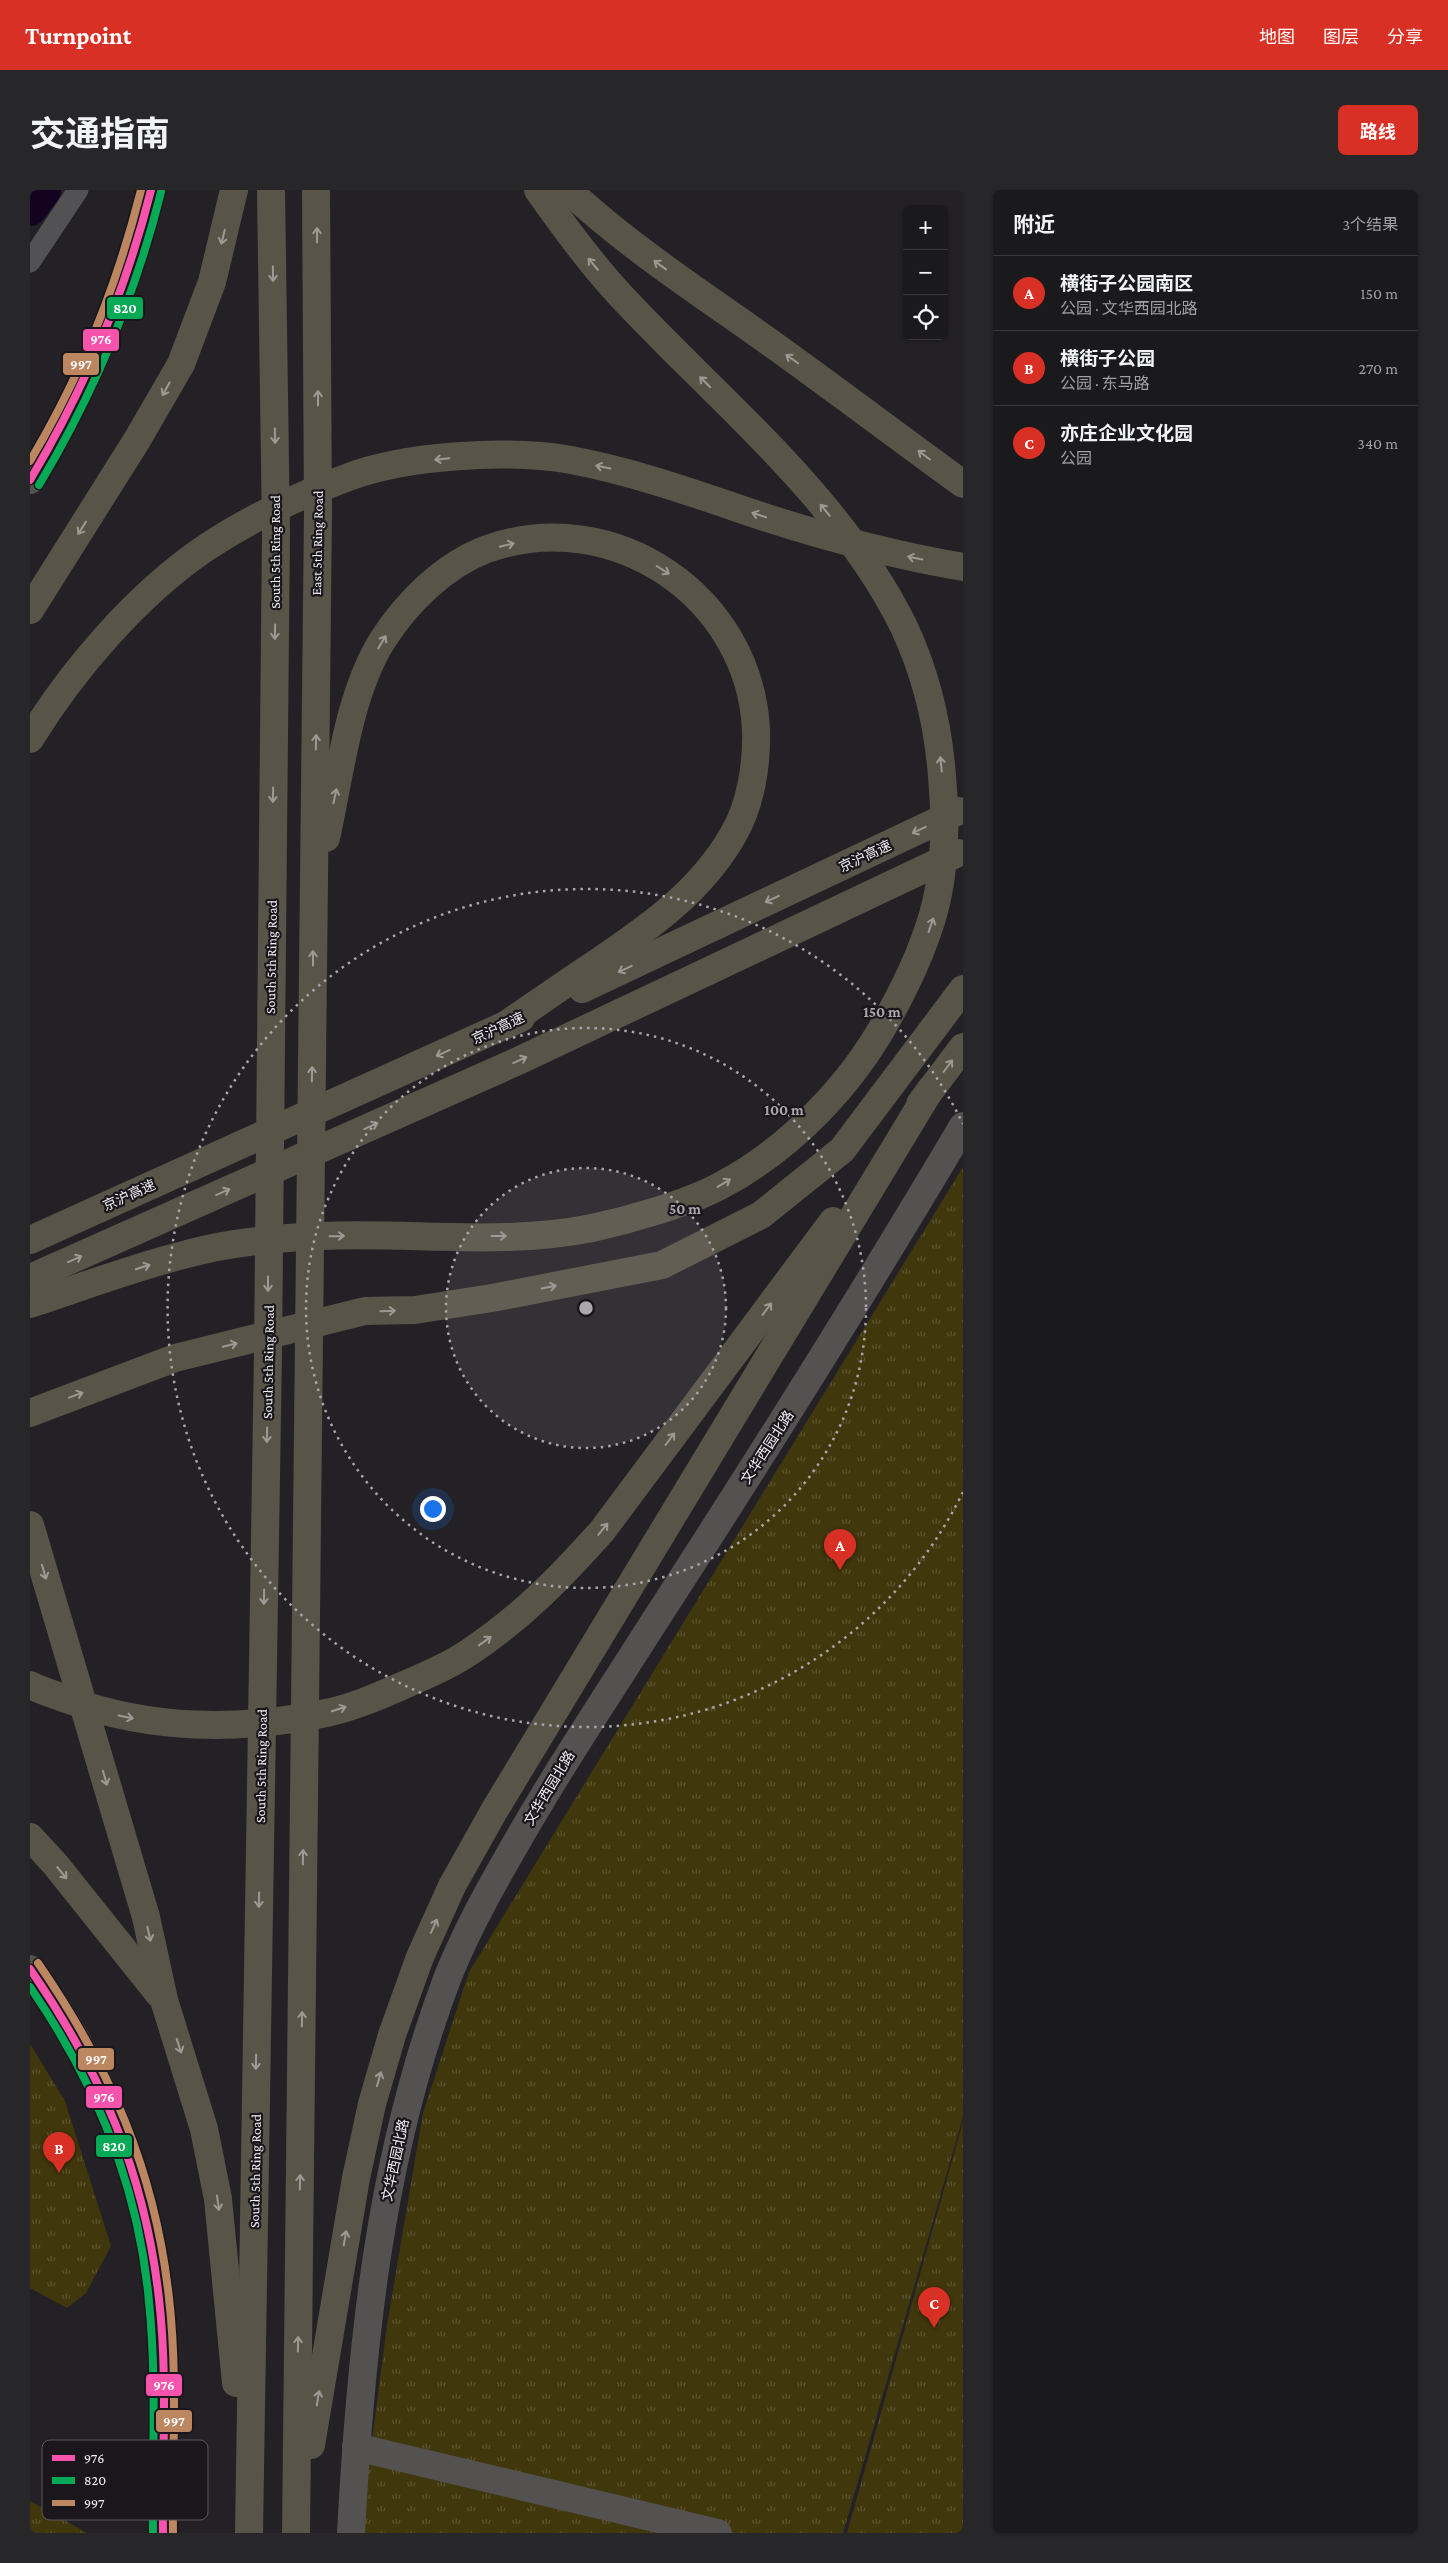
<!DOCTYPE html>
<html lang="zh">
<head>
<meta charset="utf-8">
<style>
  :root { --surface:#1a191c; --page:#272629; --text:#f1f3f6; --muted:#9fa0a3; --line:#38383b; --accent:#d93025 }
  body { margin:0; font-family:"Crimson Pro","Noto Sans SC",serif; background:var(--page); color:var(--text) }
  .controls { position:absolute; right:15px; top:15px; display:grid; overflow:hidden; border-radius:8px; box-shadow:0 1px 4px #0004 }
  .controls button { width:45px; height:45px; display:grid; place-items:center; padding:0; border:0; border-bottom:1px solid var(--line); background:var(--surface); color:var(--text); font:25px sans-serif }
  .you { position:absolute; left:402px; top:1318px; width:18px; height:18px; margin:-12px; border:4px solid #fff; border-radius:50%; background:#1a73e8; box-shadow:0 0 0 8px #1a73e833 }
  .badge { display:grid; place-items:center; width:32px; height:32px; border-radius:50%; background:var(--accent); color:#fff; font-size:16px; font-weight:700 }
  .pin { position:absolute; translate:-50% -41px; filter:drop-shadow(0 1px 2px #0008) }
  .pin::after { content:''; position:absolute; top:26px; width:18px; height:15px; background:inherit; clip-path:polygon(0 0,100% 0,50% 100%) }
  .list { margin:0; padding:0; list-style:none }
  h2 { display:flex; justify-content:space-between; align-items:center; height:65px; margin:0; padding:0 20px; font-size:21px }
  h2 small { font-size:16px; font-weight:400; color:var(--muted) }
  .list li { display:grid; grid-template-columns:32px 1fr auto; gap:15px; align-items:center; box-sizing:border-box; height:75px; padding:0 20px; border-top:1px solid var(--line) }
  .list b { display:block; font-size:19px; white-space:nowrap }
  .list p { margin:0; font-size:16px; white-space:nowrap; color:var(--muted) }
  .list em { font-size:16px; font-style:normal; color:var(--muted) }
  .icon { flex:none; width:28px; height:28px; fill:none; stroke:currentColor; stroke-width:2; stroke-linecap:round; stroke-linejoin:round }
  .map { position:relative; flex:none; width:933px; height:2343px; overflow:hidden; border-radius:8px }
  header { display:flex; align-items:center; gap:30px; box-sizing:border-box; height:70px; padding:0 25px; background:var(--accent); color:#fff }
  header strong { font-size:24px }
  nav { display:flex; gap:28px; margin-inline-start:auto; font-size:18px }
  .intro { display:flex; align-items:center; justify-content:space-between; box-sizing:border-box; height:120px; padding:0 30px }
  h1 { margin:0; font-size:35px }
  .button { padding:12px 22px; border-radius:8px; background:var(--accent); color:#fff; font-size:18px; font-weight:700 }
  main { display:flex; gap:30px; padding:0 30px }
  aside { flex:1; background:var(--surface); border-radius:8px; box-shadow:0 1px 4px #0004 }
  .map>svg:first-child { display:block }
</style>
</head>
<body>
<header>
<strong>Turnpoint</strong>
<nav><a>地图</a><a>图层</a><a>分享</a></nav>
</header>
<div class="intro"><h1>交通指南</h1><a class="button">路线</a></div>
<main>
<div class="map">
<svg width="933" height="2343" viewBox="0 0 933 2343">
  <defs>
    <pattern id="grass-tufts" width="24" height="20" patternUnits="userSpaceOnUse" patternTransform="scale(1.25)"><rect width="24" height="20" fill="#41370d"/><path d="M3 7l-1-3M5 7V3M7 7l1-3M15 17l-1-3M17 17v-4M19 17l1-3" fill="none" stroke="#5d5431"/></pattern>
  </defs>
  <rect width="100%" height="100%" fill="#232125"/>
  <g fill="url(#grass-tufts)">
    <polygon points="933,977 933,1927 813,2343 330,2343 357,2135 393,1923 439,1782"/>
    <polygon points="0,1854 35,1911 81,2056 56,2103 37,2118 0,2098"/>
    <polygon points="933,1932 933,2343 817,2343"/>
    <polygon points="0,2311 57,2343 0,2343"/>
  </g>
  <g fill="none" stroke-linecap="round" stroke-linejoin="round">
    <polyline stroke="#140320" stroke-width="34" points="0,19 14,0"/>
    <polyline stroke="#525154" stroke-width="21" points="0,72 48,0"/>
    <g stroke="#545251" stroke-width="28">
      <path d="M0,290C56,200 98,104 121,0"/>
      <path d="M0,1779C85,1893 128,2020 133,2162C135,2222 132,2283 133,2343"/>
      <polyline points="326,2257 688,2343"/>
      <path d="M321,2343C331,2155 350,1966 417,1789C433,1748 455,1707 477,1669C523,1587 575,1509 626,1429C731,1267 834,1103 933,936"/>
    </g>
    <g stroke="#595448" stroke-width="28">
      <path d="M538,0C596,54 663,98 728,144C797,193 864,244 933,294"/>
      <polyline points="0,420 107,250 151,174 182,92 204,0"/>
      <path d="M0,549C43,479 107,405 174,359C217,330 268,306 316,288C375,265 478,259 541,270C605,282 666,304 728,325C795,347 863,365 933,377"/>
      <path d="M296,648C310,585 318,506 352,451C376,413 414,375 457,359C584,314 720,407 726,540C727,574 721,615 703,645C671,701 621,736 568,772C536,793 505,815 474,836"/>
      <polyline points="552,799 929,621"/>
      <polyline points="890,914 933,857"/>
      <polyline points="0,1050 491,828"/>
      <polyline points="0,1088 488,871 928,663"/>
      <path d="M0,1114C52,1097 104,1077 157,1064C200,1052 246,1048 291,1046C380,1042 473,1056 562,1038C599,1030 656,1014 690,996C760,959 821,896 859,826C906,741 921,684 912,586C908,534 896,484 874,437C811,308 688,210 592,107C561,74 534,37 508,0"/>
      <polyline points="0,1223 145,1168 335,1121 385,1120 462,1108 632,1075 731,1025 812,960 933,799"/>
      <polyline points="0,1335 116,1727 134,1810 174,1939 188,2009 206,2193"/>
      <path d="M0,1495C12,1501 26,1505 39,1510C120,1540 211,1541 296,1523C322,1518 349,1506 374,1495C395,1486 419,1476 438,1463C492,1427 529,1389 572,1341L803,1031"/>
      <polyline points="0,1647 25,1674 129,1804"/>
      <polyline points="281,2255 326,1988 342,1914 362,1845 390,1767 422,1696 464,1621 900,900"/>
      <polyline points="219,2343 238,1161 246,341 241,0"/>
      <polyline points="266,2343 288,322 286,0"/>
    </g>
    <g stroke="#19161c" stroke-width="11">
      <g id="bus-1">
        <path d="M0,290C55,198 95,104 121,0"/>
        <path d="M0,1779C71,1882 115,1983 129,2109C138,2187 132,2265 133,2343"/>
      </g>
    </g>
    <g stroke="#19161c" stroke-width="11">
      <g id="bus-2">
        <path d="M9,295C64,203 105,107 131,2"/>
        <path d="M0,1797C65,1891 109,1997 119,2112C127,2189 122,2266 123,2343"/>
      </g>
    </g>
    <g stroke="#19161c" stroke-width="11">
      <g id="bus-3">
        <path d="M0,271C51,186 87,96 111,0"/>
        <path d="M8,1773C80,1878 125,1980 139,2108C148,2186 142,2265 143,2343"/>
      </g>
    </g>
    <use href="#bus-1" stroke="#f653ac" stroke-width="8"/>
    <use href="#bus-2" stroke="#06aa56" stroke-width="8"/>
    <use href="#bus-3" stroke="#bb8660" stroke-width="8"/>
  </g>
  <defs><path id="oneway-shaft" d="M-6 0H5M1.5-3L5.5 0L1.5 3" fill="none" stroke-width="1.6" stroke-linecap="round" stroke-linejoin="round" transform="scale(1.25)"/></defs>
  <g stroke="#9d9a95">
    <use href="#oneway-shaft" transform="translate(287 45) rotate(-90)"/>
    <use href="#oneway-shaft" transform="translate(193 47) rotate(104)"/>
    <use href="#oneway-shaft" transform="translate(563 74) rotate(-130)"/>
    <use href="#oneway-shaft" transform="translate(630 75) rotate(-144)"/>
    <use href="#oneway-shaft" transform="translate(243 84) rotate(89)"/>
    <use href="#oneway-shaft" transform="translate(762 169) rotate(-145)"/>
    <use href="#oneway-shaft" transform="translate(675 192) rotate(-135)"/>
    <use href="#oneway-shaft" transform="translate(136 199) rotate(119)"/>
    <use href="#oneway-shaft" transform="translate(288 208) rotate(-90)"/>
    <use href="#oneway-shaft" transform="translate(245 246) rotate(89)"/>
    <use href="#oneway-shaft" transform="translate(894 265) rotate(-143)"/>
    <use href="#oneway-shaft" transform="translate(412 269) rotate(174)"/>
    <use href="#oneway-shaft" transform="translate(573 277) rotate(-168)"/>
    <use href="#oneway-shaft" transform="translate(795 320) rotate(-129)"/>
    <use href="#oneway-shaft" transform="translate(729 325) rotate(-162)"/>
    <use href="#oneway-shaft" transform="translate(52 338) rotate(122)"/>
    <use href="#oneway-shaft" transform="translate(477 355) rotate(-14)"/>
    <use href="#oneway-shaft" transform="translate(885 368) rotate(-169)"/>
    <use href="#oneway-shaft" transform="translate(633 380) rotate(32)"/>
    <use href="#oneway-shaft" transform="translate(245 442) rotate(91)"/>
    <use href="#oneway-shaft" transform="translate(352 452) rotate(-59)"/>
    <use href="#oneway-shaft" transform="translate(286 552) rotate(-89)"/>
    <use href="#oneway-shaft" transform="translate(911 574) rotate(-96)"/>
    <use href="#oneway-shaft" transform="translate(243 605) rotate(91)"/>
    <use href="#oneway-shaft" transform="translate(305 606) rotate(-78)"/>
    <use href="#oneway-shaft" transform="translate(889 640) rotate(155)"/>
    <use href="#oneway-shaft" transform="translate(742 709) rotate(155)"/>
    <use href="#oneway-shaft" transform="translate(901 735) rotate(-71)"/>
    <use href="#oneway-shaft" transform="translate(283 768) rotate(-90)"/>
    <use href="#oneway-shaft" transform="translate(595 779) rotate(155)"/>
    <use href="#oneway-shaft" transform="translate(413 863) rotate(156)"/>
    <use href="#oneway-shaft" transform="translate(490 870) rotate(-25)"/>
    <use href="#oneway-shaft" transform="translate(918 876) rotate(-53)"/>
    <use href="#oneway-shaft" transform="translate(282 884) rotate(-89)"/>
    <use href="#oneway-shaft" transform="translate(341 936) rotate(-24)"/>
    <use href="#oneway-shaft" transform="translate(694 993) rotate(-31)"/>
    <use href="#oneway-shaft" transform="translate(193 1002) rotate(-24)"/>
    <use href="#oneway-shaft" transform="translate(307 1046) rotate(-1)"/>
    <use href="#oneway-shaft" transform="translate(469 1046)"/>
    <use href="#oneway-shaft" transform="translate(45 1069) rotate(-24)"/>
    <use href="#oneway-shaft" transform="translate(113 1077) rotate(-18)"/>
    <use href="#oneway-shaft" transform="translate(238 1094) rotate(90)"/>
    <use href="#oneway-shaft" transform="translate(519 1097) rotate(-11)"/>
    <use href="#oneway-shaft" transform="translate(737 1119) rotate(-53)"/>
    <use href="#oneway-shaft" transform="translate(358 1121) rotate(-2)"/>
    <use href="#oneway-shaft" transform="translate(200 1155) rotate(-14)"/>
    <use href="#oneway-shaft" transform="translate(46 1205) rotate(-20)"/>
    <use href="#oneway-shaft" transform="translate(237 1245) rotate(91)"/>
    <use href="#oneway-shaft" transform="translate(640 1249) rotate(-53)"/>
    <use href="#oneway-shaft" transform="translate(573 1339) rotate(-51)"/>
    <use href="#oneway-shaft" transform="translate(14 1382) rotate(74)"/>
    <use href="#oneway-shaft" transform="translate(234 1407) rotate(91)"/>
    <use href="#oneway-shaft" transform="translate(455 1451) rotate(-36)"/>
    <use href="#oneway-shaft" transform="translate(309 1519) rotate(-18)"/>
    <use href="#oneway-shaft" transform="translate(96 1527) rotate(11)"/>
    <use href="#oneway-shaft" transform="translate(75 1588) rotate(74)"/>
    <use href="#oneway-shaft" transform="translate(273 1667) rotate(-89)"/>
    <use href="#oneway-shaft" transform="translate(32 1683) rotate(51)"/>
    <use href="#oneway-shaft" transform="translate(229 1710) rotate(91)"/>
    <use href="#oneway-shaft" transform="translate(404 1736) rotate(-66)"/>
    <use href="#oneway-shaft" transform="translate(119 1744) rotate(77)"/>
    <use href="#oneway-shaft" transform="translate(272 1829) rotate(-89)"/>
    <use href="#oneway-shaft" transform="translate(149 1856) rotate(72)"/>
    <use href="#oneway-shaft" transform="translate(226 1872) rotate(91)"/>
    <use href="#oneway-shaft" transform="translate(349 1889) rotate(-74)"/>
    <use href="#oneway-shaft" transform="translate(270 1992) rotate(-89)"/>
    <use href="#oneway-shaft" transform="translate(188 2013) rotate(82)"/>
    <use href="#oneway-shaft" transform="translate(315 2048) rotate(-80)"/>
    <use href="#oneway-shaft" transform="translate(268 2154) rotate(-89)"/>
    <use href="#oneway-shaft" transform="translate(288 2208) rotate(-81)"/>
  </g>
  <circle cx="556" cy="1118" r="140" fill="#a9a7ac" fill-opacity=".12"/>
  <g fill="none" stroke="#a9a7ac" stroke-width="2.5" stroke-dasharray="2.5 5">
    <circle cx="556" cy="1118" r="140"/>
    <circle cx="556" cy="1118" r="280"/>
    <path d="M933 1302A419 419 0 1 1 933 934"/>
  </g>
  <g text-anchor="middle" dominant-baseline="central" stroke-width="4.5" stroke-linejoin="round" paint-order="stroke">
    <g font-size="14" fill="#f1eff4" stroke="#19161c">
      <text transform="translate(287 353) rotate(-89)">East 5th Ring Road</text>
      <text transform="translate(245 362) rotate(-90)">South 5th Ring Road</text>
      <text transform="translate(835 666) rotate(-25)">京沪高速</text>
      <text transform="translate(241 767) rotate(-89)">South 5th Ring Road</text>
      <text transform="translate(468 838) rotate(-25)">京沪高速</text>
      <text transform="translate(99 1005) rotate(-24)">京沪高速</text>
      <text transform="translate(238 1172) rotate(-89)">South 5th Ring Road</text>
      <text transform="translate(737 1257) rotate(-57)">文华西园北路</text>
      <text transform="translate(231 1576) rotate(-89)">South 5th Ring Road</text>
      <text transform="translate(519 1598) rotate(-59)">文华西园北路</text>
      <text transform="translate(365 1970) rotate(-78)">文华西园北路</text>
      <text transform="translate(225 1981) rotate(-89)">South 5th Ring Road</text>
    </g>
  </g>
  <rect x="12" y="2250" width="166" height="80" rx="8" fill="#19161c" stroke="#5a575d" stroke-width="1"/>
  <rect x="22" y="2265" width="23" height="6" fill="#f653ac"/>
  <rect x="22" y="2287" width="23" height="7" fill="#06aa56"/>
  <rect x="22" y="2310" width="23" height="6" fill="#bb8660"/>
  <g font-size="14" fill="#f1eff4">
    <text x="54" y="2273">976</text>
    <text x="54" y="2295">820</text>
    <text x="54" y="2318">997</text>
  </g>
  <circle cx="556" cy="1118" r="8" fill="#a9a7ac" stroke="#19161c" stroke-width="2.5"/>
  <g font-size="15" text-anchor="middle" font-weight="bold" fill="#a9a7ac" stroke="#19161c" stroke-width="4.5" stroke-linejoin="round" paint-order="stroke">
    <text x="852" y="827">150 m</text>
    <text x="754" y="925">100 m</text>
    <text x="655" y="1024">50 m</text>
  </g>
  <g stroke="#19161c" stroke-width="2">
    <rect x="76" y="106" width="38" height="24" rx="5" fill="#06aa56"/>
    <rect x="52" y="138" width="38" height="24" rx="5" fill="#f653ac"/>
    <rect x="32" y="162" width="38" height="24" rx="5" fill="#bb8660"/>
    <rect x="47" y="1857" width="38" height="24" rx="5" fill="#bb8660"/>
    <rect x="55" y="1895" width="38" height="24" rx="5" fill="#f653ac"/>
    <rect x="65" y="1944" width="38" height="24" rx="5" fill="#06aa56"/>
    <rect x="115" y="2183" width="38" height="24" rx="5" fill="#f653ac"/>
    <rect x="125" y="2219" width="38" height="24" rx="5" fill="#bb8660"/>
  </g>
  <g font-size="14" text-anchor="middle" font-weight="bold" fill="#fff">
    <text x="95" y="123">820</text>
    <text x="71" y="154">976</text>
    <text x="51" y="179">997</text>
    <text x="66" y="1874">997</text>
    <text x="74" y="1912">976</text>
    <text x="84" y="1961">820</text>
    <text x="134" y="2200">976</text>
    <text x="144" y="2236">997</text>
  </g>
</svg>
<div class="controls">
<button>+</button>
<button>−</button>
<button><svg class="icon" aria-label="locate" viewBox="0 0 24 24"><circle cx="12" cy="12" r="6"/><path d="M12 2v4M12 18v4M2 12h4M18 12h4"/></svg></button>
</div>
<div class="you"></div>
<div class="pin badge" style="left:810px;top:1380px">A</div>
<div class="pin badge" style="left:29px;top:1983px">B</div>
<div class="pin badge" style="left:904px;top:2138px">C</div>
</div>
<aside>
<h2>附近<small>3个结果</small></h2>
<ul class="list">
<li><span class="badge">A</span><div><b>横街子公园南区</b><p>公园 · 文华西园北路</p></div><em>150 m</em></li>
<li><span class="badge">B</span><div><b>横街子公园</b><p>公园 · 东马路</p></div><em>270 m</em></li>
<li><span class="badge">C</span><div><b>亦庄企业文化园</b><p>公园</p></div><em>340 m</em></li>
</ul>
</aside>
</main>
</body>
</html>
